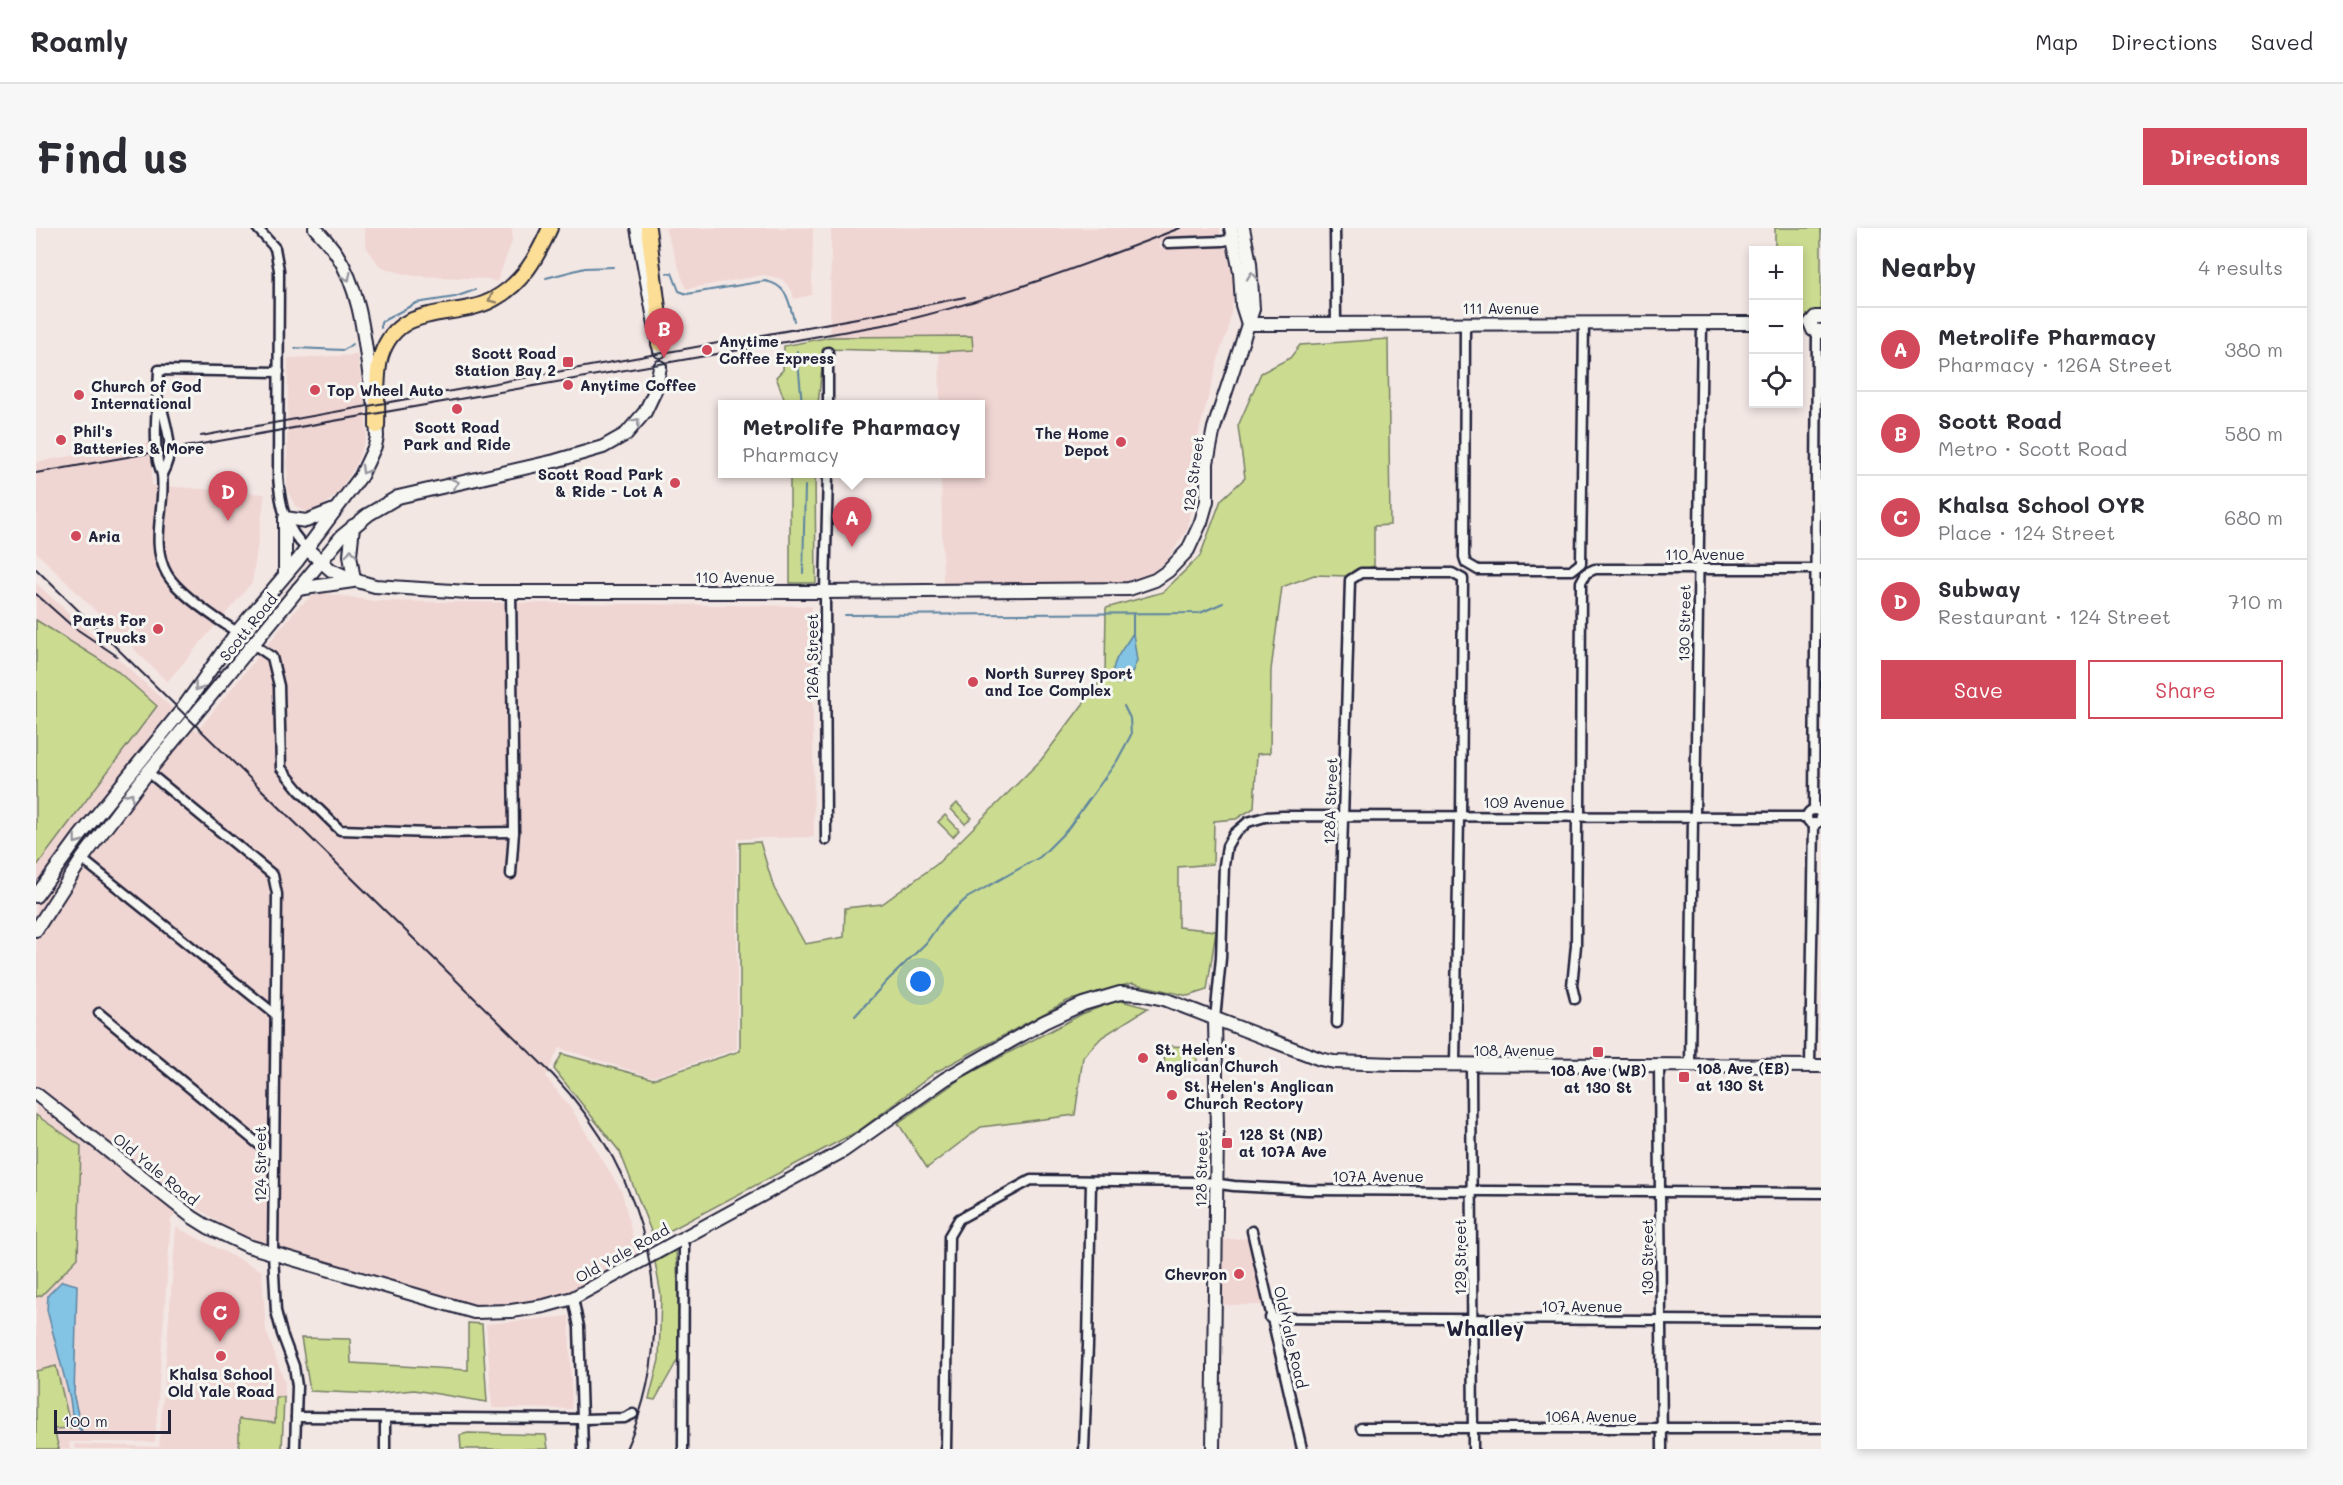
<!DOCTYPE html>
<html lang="en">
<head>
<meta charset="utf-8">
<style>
  :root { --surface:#fff; --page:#f7f7f7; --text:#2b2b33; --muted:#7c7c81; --line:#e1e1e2; --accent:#d1495b }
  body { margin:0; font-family:Mali,sans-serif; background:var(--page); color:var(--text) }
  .controls { position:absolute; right:18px; top:18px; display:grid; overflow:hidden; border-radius:0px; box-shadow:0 3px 9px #0003 }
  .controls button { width:54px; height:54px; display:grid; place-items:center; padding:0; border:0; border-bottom:2px solid var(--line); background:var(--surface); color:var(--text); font:30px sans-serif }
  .scale { position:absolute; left:18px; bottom:15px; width:117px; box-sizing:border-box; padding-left:6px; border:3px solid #22223b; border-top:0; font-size:16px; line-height:21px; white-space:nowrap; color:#22223b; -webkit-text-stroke:4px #f6f6f2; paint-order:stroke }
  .you { position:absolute; left:885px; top:754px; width:21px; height:21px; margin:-15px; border:4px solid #fff; border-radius:50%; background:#1a73e8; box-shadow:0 0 0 9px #1a73e833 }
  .badge { display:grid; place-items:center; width:39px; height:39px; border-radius:50%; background:var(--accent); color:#fff; font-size:20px; font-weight:700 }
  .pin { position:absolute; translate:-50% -50px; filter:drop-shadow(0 2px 3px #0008) }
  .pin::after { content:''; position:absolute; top:32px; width:21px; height:18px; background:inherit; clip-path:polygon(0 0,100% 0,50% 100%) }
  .popup { position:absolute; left:682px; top:172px; width:267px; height:78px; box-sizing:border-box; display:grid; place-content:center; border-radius:0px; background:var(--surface); filter:drop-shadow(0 2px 4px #0005); font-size:20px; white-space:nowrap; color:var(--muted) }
  .popup b { font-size:22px; color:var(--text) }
  .popup::after { content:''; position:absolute; left:50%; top:100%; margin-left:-12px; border:12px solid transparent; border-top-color:var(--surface) }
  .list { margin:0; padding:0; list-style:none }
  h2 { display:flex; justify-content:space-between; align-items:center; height:78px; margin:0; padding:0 24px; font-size:26px }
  h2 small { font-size:20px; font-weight:400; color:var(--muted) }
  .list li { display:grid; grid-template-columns:39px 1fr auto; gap:18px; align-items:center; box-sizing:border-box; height:84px; padding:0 24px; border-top:2px solid var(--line) }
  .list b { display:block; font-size:22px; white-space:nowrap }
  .list p { margin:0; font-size:20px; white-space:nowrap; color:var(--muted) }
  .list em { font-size:20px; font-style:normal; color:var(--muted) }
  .actions { display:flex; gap:12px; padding:18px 24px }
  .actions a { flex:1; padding:14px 0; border:2px solid var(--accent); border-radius:0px; text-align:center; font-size:21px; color:var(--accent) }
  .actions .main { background:var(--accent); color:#fff }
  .icon { flex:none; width:33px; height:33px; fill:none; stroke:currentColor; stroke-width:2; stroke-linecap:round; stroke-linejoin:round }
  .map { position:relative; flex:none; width:1785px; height:1221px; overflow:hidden; border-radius:0px }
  header { display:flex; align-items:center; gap:36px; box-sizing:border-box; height:84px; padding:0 30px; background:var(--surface); border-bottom:2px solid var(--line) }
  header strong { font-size:28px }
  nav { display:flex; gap:33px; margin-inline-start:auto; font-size:21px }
  .intro { display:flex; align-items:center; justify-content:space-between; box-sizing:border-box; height:144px; padding:0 36px }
  h1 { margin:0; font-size:42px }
  .button { padding:15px 27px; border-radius:0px; background:var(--accent); color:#fff; font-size:21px; font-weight:700 }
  main { display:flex; gap:36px; padding:0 36px }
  aside { flex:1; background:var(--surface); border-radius:0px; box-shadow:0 3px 9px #0003 }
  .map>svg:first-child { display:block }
</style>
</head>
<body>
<header>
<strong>Roamly</strong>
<nav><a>Map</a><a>Directions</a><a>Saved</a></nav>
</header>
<div class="intro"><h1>Find us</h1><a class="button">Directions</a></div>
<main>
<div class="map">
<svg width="1785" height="1221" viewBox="0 0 1785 1221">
  <rect width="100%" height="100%" fill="#f3e7e4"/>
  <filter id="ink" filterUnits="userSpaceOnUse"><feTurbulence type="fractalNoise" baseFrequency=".0167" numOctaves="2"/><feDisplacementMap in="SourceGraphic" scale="12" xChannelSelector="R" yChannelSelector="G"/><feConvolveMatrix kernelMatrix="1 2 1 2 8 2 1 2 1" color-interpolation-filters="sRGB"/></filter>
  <g filter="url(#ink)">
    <g fill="#f0d6d3">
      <polygon points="328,0 476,0 476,14 461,54 452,51 378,48 353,42 343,37 330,19"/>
      <polygon points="629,0 777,0 776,67 758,71 756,63 746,51 728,47 650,61"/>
      <polygon points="795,0 1184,0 1184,6 1123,14 1124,20 1189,17 1195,38 1198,66 1192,103 1185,121 1163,204 1152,300 1130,334 1109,349 1082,356 907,357 905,246 945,246 945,176 904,176 903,124 936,122 936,109 794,109"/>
      <polygon points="321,127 329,174 331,207 320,237 302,265 285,280 270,284 259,278 251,262 252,130"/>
      <polygon points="116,214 116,257 229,266 216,355 131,454 0,324 0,234"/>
      <polygon points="0,355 161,503 262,379 276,368 288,365 338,373 776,378 778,609 701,611 701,821 616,849 523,820 510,849 537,883 586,964 601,1027 544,1061 504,1074 446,1081 370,1061 199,1005 151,973 135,992 119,1214 33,1214 34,1221 0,1221"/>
      <polygon points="140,999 226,1043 230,1102 249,1155 247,1221 40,1221 38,1216 123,1219"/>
      <polygon points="1213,1010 1233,1077 1187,1077 1187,1012"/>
      <polygon points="533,1088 536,1181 456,1180 450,1096"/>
    </g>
    <g fill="#cbdb90" stroke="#767e66" stroke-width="1.5">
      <polygon points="1739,0 1785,0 1785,87 1763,89 1762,22 1739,22"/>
      <polygon points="936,108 937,122 903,124 788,121 782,176 750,176 740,149 747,142 748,118 794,109"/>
      <polygon points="1352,111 1354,297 1338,298 1338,338 1311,348 1278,347 1246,359 1235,442 1234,525 1221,526 1218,580 1200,591 1178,593 1177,636 1142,639 1142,699 1180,703 1171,762 1152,768 1096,755 1031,773 900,844 824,902 618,1011 584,924 518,841 526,826 617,851 704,823 704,615 724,614 738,660 769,716 808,709 809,680 846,676 901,636 1005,532 1069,447 1070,380 1127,364 1164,328 1185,272 1209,250 1202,198 1225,145 1254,130 1264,117"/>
      <polygon points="754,246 779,246 780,355 754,355"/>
      <polygon points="0,392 79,441 121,478 0,639"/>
      <polygon points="921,575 936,590 929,596 915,581"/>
      <polygon points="909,587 923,602 917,609 902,594"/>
      <polygon points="1082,772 1112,780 1066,809 1047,829 1039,887 945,899 891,940 862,895 927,849 1046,786"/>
      <polygon points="1129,818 1161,819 1161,842 1128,841"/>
      <polygon points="0,887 45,918 42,1030 6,1067 0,1069"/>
      <polygon points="640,1022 646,1124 619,1172 613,1171 623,1132 625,1067 619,1034"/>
      <polygon points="432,1095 446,1096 451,1174 378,1162 338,1166 274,1163 265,1110 314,1111 315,1135 432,1142"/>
      <polygon points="20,1138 35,1200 18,1201 23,1221 0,1221 0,1143"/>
      <polygon points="240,1169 248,1169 246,1221 203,1221 203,1191 239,1195"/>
      <polygon points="432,1205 510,1207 512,1221 425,1221 424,1207"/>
    </g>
    <g fill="#83c3e4" stroke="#5c83a0" stroke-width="1.5">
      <path d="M1097,405L1101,433L1092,453L1081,456L1076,452C1076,430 1087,422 1097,405Z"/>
      <polygon points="26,1053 41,1057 38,1169 46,1204 37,1194 34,1171 11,1082 12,1067"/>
    </g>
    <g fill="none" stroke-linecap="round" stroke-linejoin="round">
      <g stroke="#5c83a0" stroke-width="2">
        <path d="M631,45H636L643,63L651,66L729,53C752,57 753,74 758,93"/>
        <polyline points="510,50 549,40 577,39"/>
        <polyline points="345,100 345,94 380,75 419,69 439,62"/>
        <polyline points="259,120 308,122 316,116"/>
        <polyline points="761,123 766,176"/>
        <polyline points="767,345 769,258"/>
        <polyline points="809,387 1164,385 1187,375"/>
        <polyline points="1097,405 1097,386"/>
        <polyline points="819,788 852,752 890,715 907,691 931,670 1004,629 1031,602 1081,533 1095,507 1094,490 1088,478"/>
      </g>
      <g stroke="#22223b" stroke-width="13">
        <g id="street">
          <path d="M221,0L239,20L243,42L242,248C244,277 249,301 271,321"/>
          <polyline points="1299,0 1300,95"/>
          <polyline points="1132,15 1187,13 1196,11"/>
          <polyline points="1429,95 1428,329 1430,335 1442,342 1536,342 1545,335 1548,95"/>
          <polyline points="792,124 792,176"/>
          <path d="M125,176C131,203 140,221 126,246"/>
          <polyline points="475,364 478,604 475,646"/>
          <path d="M201,404C182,392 142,365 131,346C113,315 130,279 126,247C125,242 123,238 122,233C117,204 122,172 123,142L243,144"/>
          <polyline points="217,416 236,429 243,458 245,540 263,562 304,602 396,605 478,604"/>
          <polyline points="112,544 237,647 241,666 237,1025 240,1083 246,1106 258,1138 261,1158 259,1221"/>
          <polyline points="1778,582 1781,104"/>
          <circle cx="1778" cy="589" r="7"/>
          <polyline points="1544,588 1545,354 1550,345 1559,341 1785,341"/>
          <polyline points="1659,588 1666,95"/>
          <polyline points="790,612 789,364 792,246"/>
          <polyline points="46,631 239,786"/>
          <polyline points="1539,771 1536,758 1540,717 1541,588"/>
          <polyline points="63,785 237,928"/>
          <polyline points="1179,791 1185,730 1188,637 1191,618 1198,606 1212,594 1229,589 1247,588 1771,589"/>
          <polyline points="1301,795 1314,352 1325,345 1416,345 1427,351 1425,588"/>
          <polyline points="1419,836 1423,588"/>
          <polyline points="1435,837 1437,1221"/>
          <polyline points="1623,837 1626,1221"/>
          <polyline points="1654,837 1657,588"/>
          <polyline points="1774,838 1778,595"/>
          <polyline points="1216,1003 1266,1221"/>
          <polyline points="644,1010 648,1018 647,1221"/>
          <polyline points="537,1070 543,1099 547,1221"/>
          <polyline points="1234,1090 1785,1093"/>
          <polyline points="260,1189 546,1191 588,1190 597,1186"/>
          <polyline points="1325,1200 1785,1200"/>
          <polyline points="349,1221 349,1190"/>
          <polyline points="910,1221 913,1008 923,991 995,952 1169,954 1198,958 1271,962 1785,965"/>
          <polyline points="1048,1221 1052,1117 1055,953"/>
        </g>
      </g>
      <g stroke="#22223b" stroke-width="16">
        <g id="secondary">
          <path d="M279,0C286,8 294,16 300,25C328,67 329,124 337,172"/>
          <polyline points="601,0 624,123"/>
          <polyline points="1195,0 1204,44 1206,77 1212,96"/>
          <polyline points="1785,89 1779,89 1774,95 1777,102 1785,103"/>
          <polyline points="1212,96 1718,95"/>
          <polyline points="317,298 314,327 318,352"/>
          <polyline points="271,321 295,342 318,352 339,358 432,364 789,364 1093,361 1119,352 1132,343 1152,322 1165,294 1171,273 1171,235 1178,200 1217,81 1214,35 1207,0"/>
          <polyline points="249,347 249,290 270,293 298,282"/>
          <polyline points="262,361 317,353"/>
          <polyline points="0,668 44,608 145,483 201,404 262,332 325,248 339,218 341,209 340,189"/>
          <polyline points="0,702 46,631 112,544 305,309 333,286 362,269 519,233 567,219 590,206 609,184 619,163 624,139"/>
          <polyline points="0,866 156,989 172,999 212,1018 438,1084 475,1083 508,1078 537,1070 807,923 909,851 1008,794 1047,776 1084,765 1104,766 1128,771 1284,831 1298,834 1359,836 1785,838"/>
          <polyline points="1177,1221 1181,903 1179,791"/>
        </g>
      </g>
      <g stroke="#22223b" stroke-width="18">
        <g id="primary">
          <polyline points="612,0 625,104 623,116"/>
          <path d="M341,198C342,176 339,148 345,128C363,72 419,93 458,71C487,55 501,29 514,0"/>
        </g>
      </g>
      <use href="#street" stroke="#f6f6f2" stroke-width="8"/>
      <use href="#secondary" stroke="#f6f6f2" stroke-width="12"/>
      <use href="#primary" stroke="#fcde96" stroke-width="14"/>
      <g stroke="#22223b" stroke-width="2">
        <polyline points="165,208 860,83 929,69"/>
        <path d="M0,245L858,95C956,72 1049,37 1144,0"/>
        <path d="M0,341L517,847C613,949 648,1090 590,1221"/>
        <polyline points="0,366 36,398 81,428"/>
      </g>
    </g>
    <defs><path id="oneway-chevron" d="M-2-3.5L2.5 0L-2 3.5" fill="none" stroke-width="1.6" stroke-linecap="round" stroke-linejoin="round" transform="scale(1.5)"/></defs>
    <g stroke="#9797a0">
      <use href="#oneway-chevron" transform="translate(1216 48) rotate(-95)"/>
      <use href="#oneway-chevron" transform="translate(311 49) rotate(65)"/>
      <use href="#oneway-chevron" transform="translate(600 194) rotate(-50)"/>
      <use href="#oneway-chevron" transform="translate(329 242) rotate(120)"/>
      <use href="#oneway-chevron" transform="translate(419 255) rotate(-13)"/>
      <use href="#oneway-chevron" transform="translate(315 325) rotate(-90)"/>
      <use href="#oneway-chevron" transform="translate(162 459) rotate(126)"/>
      <use href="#oneway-chevron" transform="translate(94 568) rotate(-53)"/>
      <use href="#oneway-chevron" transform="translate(41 612) rotate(127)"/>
    </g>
    <use stroke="#8f8068" href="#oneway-chevron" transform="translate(456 71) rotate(154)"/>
  </g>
  <g fill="#d1495b" stroke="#f6f6f2" stroke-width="2">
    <circle cx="671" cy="122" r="6"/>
    <rect x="526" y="128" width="12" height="12" rx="3"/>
    <circle cx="532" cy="157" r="6"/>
    <circle cx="279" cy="162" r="6"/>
    <circle cx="43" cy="167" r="6"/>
    <circle cx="421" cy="181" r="6"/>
    <circle cx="25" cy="212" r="6"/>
    <circle cx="1085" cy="214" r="6"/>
    <circle cx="639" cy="255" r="6"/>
    <circle cx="40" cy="308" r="6"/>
    <circle cx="122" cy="401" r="6"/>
    <circle cx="937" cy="454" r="6"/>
    <rect x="1556" y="818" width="12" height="12" rx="3"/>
    <circle cx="1107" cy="830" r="6"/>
    <rect x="1642" y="843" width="12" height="12" rx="3"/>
    <circle cx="1136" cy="867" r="6"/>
    <rect x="1185" y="909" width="12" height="12" rx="3"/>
    <circle cx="1203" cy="1046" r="6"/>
    <circle cx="185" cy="1128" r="6"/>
  </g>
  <g text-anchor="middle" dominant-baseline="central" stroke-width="6" stroke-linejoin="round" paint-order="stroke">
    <g font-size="15" fill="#22223b" stroke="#f6f6f2">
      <text x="1465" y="80">111 Avenue</text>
      <text transform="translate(1157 246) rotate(-82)">128 Street</text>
      <text x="1669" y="326">110 Avenue</text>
      <text x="699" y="349">110 Avenue</text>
      <text transform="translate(1648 395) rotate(-89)">130 Street</text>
      <text transform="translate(212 399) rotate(-51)">Scott Road</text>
      <text transform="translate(776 429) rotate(-90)">126A Street</text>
      <text transform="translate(1294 573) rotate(-88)">128A Street</text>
      <text x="1488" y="574">109 Avenue</text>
      <text x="1478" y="822">108 Avenue</text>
      <text transform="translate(224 936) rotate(-90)">124 Street</text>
      <text transform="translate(120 941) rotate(39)">Old Yale Road</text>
      <text transform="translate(1165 941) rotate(-89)">128 Street</text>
      <text x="1342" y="948">107A Avenue</text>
      <text transform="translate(586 1025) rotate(-29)">Old Yale Road</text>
      <text transform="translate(1424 1029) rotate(-90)">129 Street</text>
      <text transform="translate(1611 1029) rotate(-90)">130 Street</text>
      <text x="1546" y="1078">107 Avenue</text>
      <text transform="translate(1255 1109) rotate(77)">Old Yale Road</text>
      <text x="1555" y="1188">106A Avenue</text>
    </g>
    <g font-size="15" font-weight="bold" fill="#22223b" stroke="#f6f6f2" text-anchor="start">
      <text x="683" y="113">Anytime<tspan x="683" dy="17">Coffee Express</tspan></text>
      <text x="520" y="125" text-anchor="end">Scott Road<tspan x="520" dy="17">Station Bay 2</tspan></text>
      <text x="544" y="157">Anytime Coffee</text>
      <text x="55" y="158">Church of God<tspan x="55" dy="17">International</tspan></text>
      <text x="291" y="162">Top Wheel Auto</text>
      <text x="421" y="199" text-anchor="middle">Scott Road<tspan x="421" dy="17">Park and Ride</tspan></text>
      <text x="37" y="203">Phil's<tspan x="37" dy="17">Batteries &amp; More</tspan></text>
      <text x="1073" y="205" text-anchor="end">The Home<tspan x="1073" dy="17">Depot</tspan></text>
      <text x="627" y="246" text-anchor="end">Scott Road Park<tspan x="627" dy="17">&amp; Ride - Lot A</tspan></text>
      <text x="52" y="308">Aria</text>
      <text x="110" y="392" text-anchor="end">Parts For<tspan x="110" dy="17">Trucks</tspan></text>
      <text x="949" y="445">North Surrey Sport<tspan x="949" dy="17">and Ice Complex</tspan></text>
      <text x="1119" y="821">St. Helen's<tspan x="1119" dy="17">Anglican Church</tspan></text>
      <text x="1660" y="840">108 Ave (EB)<tspan x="1660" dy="17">at 130 St</tspan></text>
      <text x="1562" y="842" text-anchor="middle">108 Ave (WB)<tspan x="1562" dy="17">at 130 St</tspan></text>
      <text x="1148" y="858">St. Helen's Anglican<tspan x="1148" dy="17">Church Rectory</tspan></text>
      <text x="1203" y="906">128 St (NB)<tspan x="1203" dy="17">at 107A Ave</tspan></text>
      <text x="1191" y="1046" text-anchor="end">Chevron</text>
      <text x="185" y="1146" text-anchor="middle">Khalsa School<tspan x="185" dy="17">Old Yale Road</tspan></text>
    </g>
    <g font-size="21" font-weight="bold" fill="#22223b" stroke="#f6f6f2">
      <text x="1449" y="1099">Whalley</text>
    </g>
  </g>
</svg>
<div class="controls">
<button>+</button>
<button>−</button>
<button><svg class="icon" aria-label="locate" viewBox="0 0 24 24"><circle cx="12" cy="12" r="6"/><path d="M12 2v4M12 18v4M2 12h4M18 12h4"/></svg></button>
</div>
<div class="scale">100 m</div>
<div class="you"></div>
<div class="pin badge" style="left:816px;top:319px">A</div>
<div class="popup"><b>Metrolife Pharmacy</b>Pharmacy</div>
<div class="pin badge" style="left:628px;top:130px">B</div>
<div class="pin badge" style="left:184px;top:1114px">C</div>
<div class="pin badge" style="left:192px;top:293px">D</div>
</div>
<aside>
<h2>Nearby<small>4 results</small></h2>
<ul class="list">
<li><span class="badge">A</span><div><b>Metrolife Pharmacy</b><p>Pharmacy · 126A Street</p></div><em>380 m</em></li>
<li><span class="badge">B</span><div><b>Scott Road</b><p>Metro · Scott Road</p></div><em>580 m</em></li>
<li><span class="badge">C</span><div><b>Khalsa School OYR</b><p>Place · 124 Street</p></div><em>680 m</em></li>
<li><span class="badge">D</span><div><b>Subway</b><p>Restaurant · 124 Street</p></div><em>710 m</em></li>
</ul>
<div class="actions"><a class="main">Save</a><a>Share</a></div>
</aside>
</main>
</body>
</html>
